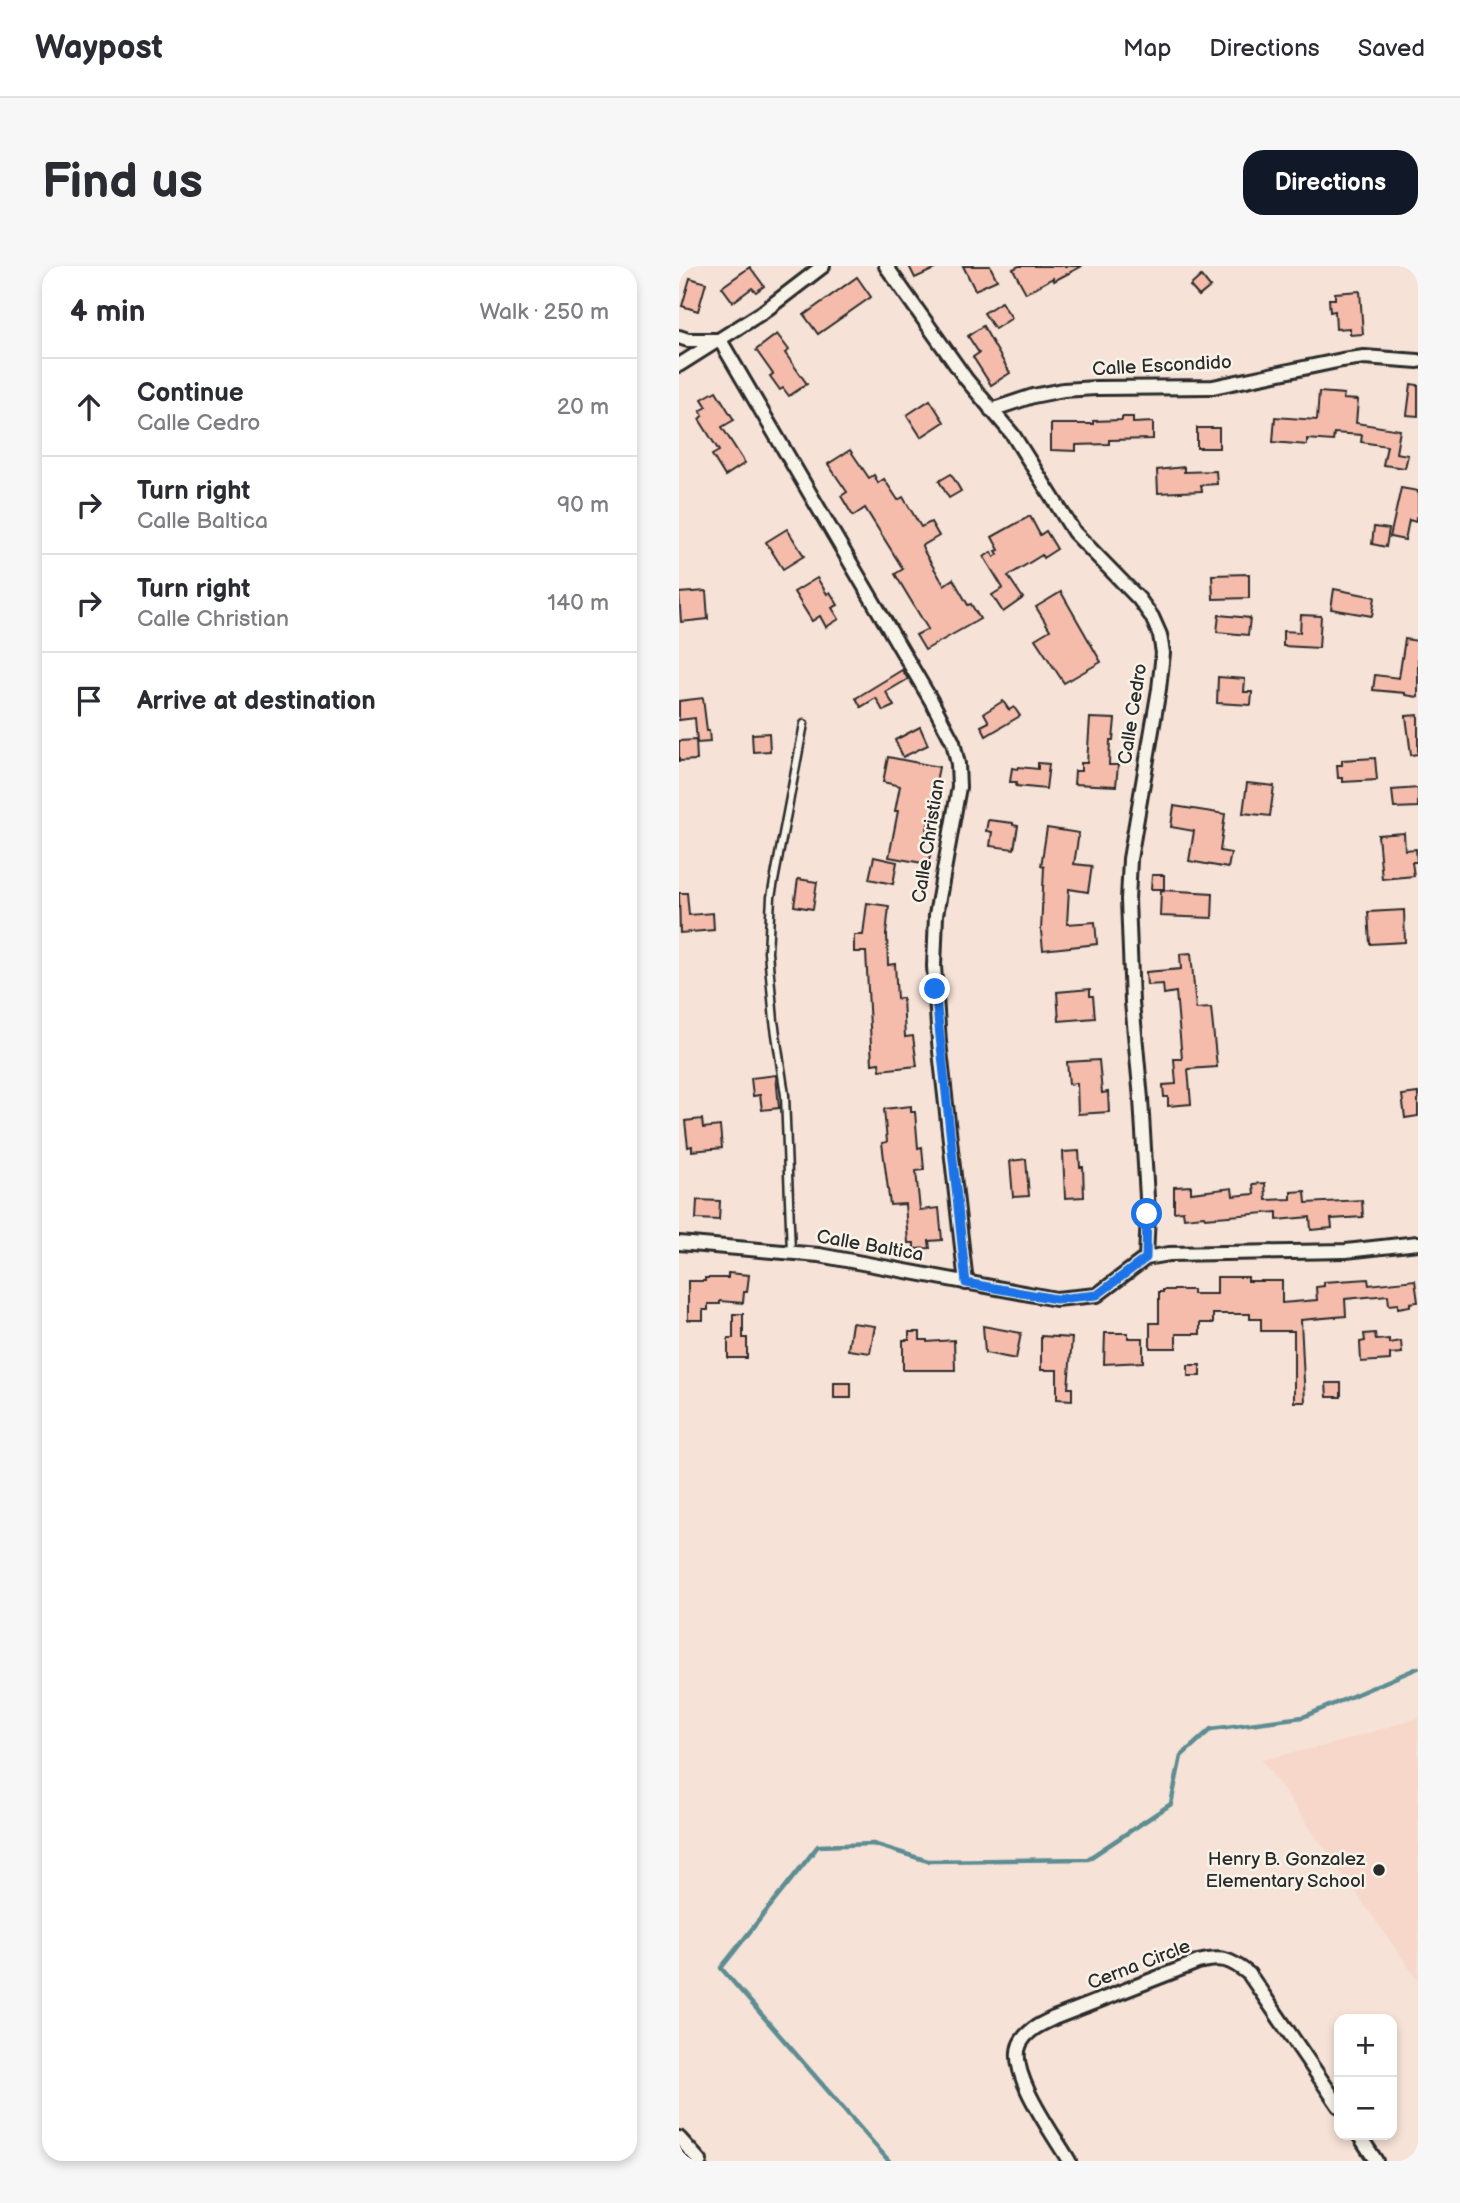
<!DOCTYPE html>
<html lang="en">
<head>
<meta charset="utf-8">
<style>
  :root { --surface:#fff; --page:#f7f7f7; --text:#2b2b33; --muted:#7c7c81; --line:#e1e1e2; --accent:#111827 }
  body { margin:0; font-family:"Balsamiq Sans",sans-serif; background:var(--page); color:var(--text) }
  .controls { position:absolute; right:21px; bottom:21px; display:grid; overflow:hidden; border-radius:14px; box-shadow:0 4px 10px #0003 }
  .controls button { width:63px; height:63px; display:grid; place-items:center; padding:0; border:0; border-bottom:2px solid var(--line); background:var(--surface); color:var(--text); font:35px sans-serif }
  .stop { position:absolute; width:21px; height:21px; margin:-16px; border:5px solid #1a73e8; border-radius:50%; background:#fff }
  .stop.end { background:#1a73e8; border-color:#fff; box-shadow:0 2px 7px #0008 }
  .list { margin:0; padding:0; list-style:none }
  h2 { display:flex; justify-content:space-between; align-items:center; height:91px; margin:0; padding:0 28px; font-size:30px }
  h2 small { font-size:23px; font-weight:400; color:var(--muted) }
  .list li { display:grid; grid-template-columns:46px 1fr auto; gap:21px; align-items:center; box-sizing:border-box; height:98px; padding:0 28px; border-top:2px solid var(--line) }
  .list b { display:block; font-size:26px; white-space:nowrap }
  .list p { margin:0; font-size:23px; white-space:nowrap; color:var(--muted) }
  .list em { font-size:23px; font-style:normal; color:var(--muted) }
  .icon { flex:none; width:38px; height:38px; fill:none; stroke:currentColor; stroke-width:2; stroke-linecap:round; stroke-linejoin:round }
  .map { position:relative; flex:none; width:739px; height:1895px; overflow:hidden; border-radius:21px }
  header { display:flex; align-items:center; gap:42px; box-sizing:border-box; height:98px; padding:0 35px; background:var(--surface); border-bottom:2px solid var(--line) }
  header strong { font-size:33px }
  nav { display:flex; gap:38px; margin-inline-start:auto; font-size:24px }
  .intro { display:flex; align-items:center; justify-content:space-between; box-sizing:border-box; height:168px; padding:0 42px }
  h1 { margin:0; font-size:49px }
  .button { padding:18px 32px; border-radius:21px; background:var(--accent); color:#fff; font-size:24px; font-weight:700 }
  main { display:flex; gap:42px; padding:0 42px }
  aside { flex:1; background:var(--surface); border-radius:21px; box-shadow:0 4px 10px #0003 }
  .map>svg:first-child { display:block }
</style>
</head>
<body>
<header>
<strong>Waypost</strong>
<nav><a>Map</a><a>Directions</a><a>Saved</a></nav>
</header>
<div class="intro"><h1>Find us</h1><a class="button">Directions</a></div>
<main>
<aside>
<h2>4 min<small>Walk · 250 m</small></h2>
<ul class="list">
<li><svg class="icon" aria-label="ahead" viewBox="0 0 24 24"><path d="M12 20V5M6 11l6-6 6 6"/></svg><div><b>Continue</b><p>Calle Cedro</p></div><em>20 m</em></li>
<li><svg class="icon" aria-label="right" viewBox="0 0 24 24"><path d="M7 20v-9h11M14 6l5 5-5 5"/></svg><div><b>Turn right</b><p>Calle Baltica</p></div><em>90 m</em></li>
<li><svg class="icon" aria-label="right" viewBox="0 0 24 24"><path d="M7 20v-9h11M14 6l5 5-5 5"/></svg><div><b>Turn right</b><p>Calle Christian</p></div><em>140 m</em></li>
<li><svg class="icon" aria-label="arrive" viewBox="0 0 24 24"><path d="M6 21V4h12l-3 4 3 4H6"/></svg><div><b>Arrive at destination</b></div></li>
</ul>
</aside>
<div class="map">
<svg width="739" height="1895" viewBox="0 0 739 1895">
  <rect width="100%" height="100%" fill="#f6e2d6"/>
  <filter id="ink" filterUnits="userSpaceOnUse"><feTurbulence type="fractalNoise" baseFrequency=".0143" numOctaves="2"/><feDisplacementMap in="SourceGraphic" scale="14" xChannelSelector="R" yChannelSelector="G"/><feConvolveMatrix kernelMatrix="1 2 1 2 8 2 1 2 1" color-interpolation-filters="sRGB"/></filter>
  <g filter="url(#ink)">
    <polygon fill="#f6d7c9" points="739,1452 739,1714 583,1494 654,1478"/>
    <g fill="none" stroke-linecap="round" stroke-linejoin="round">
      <polyline stroke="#5d8d93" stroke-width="4.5" points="210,1895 42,1702 139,1580 194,1578 249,1595 409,1593 492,1538 502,1490 532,1463 624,1451 739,1402"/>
    </g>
    <g fill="#f5bcac" stroke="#2b2b2b" stroke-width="2">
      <polygon points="230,0 262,0 236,12"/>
      <polygon points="284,0 311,0 318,14 296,24"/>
      <polygon points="340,0 403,0 375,15 374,12 347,27 334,3"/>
      <polygon points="71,1 85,20 77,26 73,22 54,36 43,21"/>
      <polygon points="522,10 531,21 520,30 511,20"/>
      <polygon points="178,11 192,31 139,68 125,49"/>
      <polygon points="11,12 27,17 19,45 3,40"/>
      <polygon points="681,25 684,68 671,69 671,62 657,63 656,45 651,46 650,33 656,33 656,27"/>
      <polygon points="322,36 333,52 316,63 305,47"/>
      <polygon points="304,60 331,107 312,119 294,91 300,87 289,70"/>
      <polygon points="98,68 110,84 106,87 128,118 110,130 104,122 101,124 91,110 94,108 77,84"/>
      <polygon points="732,118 739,119 739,150 728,149"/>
      <polygon points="37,125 55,154 43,161 66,197 46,210 33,189 40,185 20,153 24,150 21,145 28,141 23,133"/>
      <polygon points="640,126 665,128 664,133 679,134 677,157 721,164 717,187 729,189 726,202 704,199 708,180 682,176 683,169 655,167 654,175 628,173 628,179 594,176 596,151 638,154"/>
      <polygon points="251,134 265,156 242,171 228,149"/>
      <polygon points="443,151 454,151 454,157 474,156 474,173 430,174 430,178 397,179 397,185 372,184 372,158 414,158 414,155 443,154"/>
      <rect x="518" y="162" width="22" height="20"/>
      <polygon points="171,184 190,212 195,209 199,217 205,213 219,234 224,231 242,261 252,256 260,270 243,280 246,287 265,319 274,313 289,339 292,338 301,353 246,384 237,369 249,363 216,308 224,303 186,242 174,250 162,230 168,226 149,198"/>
      <polygon points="505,201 505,206 537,205 538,218 522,219 523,225 479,227 478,204"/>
      <polygon points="272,208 282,225 270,232 260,215"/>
      <polygon points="722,222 739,225 739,251 737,251 737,256 730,254 726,274 711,271"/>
      <polygon points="351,250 361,269 367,265 378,283 364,292 363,289 329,310 344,332 324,346 313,329 324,322 305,291 312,286 315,291 319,288 317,285 320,284 313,271"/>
      <polygon points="695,261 710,263 707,281 693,278"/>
      <polygon points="108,263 125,290 104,303 87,276"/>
      <polygon points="570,308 570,332 534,333 533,309"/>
      <polygon points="138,312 148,328 151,326 159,339 153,342 160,353 147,361 141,350 133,355 115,326"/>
      <polygon points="655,323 696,331 693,350 652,343"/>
      <polygon points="27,325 29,353 2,356 0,327"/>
      <polygon points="382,326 422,396 385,417 356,373 371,364 357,341"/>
      <polygon points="540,349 571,352 569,369 538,366"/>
      <polygon points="622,349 642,350 640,382 604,380 604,365 621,366"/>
      <polygon points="726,373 739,375 739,431 726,429 726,427 694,424 696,409 720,412"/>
      <polygon points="223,404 229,413 207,426 215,440 204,445 197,432 182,441 177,432"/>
      <polygon points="539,411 566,413 565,426 573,426 572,439 538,437"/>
      <polygon points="24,432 28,465 30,465 31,476 18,477 16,452 0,454 0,435"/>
      <polygon points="324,435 330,444 335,441 341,450 307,470 302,460 310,456 305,447"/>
      <polygon points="739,449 739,488 732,489 727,450"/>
      <polygon points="411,452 436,453 434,474 431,474 430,499 439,499 437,520 395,518 396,505 402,505 402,497 408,497"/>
      <polygon points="241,461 249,479 224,491 216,474"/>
      <polygon points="90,467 91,485 74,486 73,468"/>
      <polygon points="17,474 18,494 0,495 0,475"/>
      <polygon points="209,491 260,501 253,535 256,535 253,555 250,554 244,585 252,586 249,598 210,591 219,545 216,545 221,520 204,516"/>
      <polygon points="696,492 698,514 664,516 664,512 659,512 658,499 663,499 663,494"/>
      <polygon points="359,497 370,498 367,523 337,520 338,516 331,516 333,502 339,503 340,501 359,503"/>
      <polygon points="568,517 595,520 591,550 564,547"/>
      <polygon points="739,522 739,541 715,542 713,524"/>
      <polygon points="495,540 546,548 541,585 552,587 549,602 510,595 515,565 492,561"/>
      <polygon points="309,554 334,557 334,559 339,560 335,583 311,580 313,566 307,565"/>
      <polygon points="368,562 400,567 395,598 413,600 409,626 390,623 388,658 416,656 418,678 364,684 362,665 365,601 362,600"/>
      <polygon points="725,567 726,584 737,583 738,596 733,596 735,610 703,613 699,569"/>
      <polygon points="195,591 218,596 214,618 190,613"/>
      <polygon points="473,609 485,609 485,623 472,623"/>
      <polygon points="119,613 138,616 134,643 115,640"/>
      <polygon points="482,624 534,627 533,652 481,650"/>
      <polygon points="0,627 8,627 10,649 34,647 35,664 1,667"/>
      <polygon points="188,637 210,640 207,669 208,669 209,699 216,698 218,733 224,732 226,771 234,770 238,800 201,804 200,797 193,798 187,686 175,686 175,669 184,669"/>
      <polygon points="725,644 726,676 691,678 689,646"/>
      <polygon points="512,687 517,743 532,742 538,801 509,803 512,838 489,840 489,831 485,831 484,819 497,818 495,793 503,793 497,726 485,728 484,718 468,719 467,706 502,703 501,688"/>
      <polygon points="411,723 411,730 414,730 416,752 380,755 378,726"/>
      <polygon points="420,794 423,827 429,826 430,846 399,848 398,817 390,818 388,796"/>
      <polygon points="97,809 100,842 83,844 81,829 74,830 72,812"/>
      <polygon points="739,827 739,850 726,852 723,829"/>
      <polygon points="232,840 232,846 236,846 239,882 243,881 245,904 237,905 241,944 260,942 263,974 250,975 251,982 235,983 235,977 229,977 226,938 211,939 203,877 208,876 205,843"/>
      <polygon points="23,853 24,862 41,860 43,882 13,885 13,880 9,881 6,855"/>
      <polygon points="400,885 401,901 404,901 405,931 386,932 384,886"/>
      <polygon points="347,893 350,930 334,931 331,895"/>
      <polygon points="586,917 587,934 612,933 612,926 626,925 627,937 683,934 684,951 652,953 653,962 632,964 631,951 598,954 598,946 526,952 525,950 505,952 504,945 495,946 495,921 512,920 512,927 553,922 554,930 575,928 574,918"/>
      <polygon points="18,934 41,935 40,954 17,953"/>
      <polygon points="49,1007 70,1009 68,1026 65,1026 64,1037 41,1035 41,1038 29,1038 29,1044 24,1044 24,1054 9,1054 9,1015 26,1015 26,1012 49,1012"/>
      <polygon points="538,1011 569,1011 569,1015 603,1015 603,1037 638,1034 637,1021 645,1020 645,1016 689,1013 690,1019 736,1014 739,1036 731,1037 731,1040 719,1042 719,1038 710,1039 709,1029 666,1033 667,1050 622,1054 626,1136 615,1136 615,1065 582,1065 582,1053 571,1053 571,1048 534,1048 534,1057 521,1057 521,1068 497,1068 497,1082 471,1082 471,1057 480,1057 480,1026 484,1026 484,1024 514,1024 514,1028 538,1028"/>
      <polygon points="54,1048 64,1048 64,1072 68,1072 68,1092 49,1092 49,1072 54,1072"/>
      <polygon points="173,1057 196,1060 191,1087 169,1084"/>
      <polygon points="304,1060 342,1067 337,1093 306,1087"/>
      <polygon points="230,1066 241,1066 241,1074 248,1074 248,1076 275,1074 276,1104 224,1104 224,1074 230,1074"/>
      <polygon points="426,1067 449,1067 449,1072 464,1072 464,1096 425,1098"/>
      <polygon points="696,1067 697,1074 710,1073 710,1077 722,1075 723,1087 711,1088 711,1094 682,1096 681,1076 686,1075 685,1068"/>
      <polygon points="362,1070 393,1072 389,1122 393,1122 393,1134 378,1133 378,1104 362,1104"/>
      <rect x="509" y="1099" width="12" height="11"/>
      <rect x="155" y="1117" width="17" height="15"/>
      <polygon points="647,1117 662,1117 662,1131 648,1131"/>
    </g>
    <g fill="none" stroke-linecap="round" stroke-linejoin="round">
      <g stroke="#2b2b2b" stroke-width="11">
        <polyline id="service" points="112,986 106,829 95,755 89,686 92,631 125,458"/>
      </g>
      <g stroke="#2b2b2b" stroke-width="18">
        <g id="minor">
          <polyline points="207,0 287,113 334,169 395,266 460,333 473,351 481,369 484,387 480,423 451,593 449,634 453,736 462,833 469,948 467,992"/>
          <polyline points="0,71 9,74 41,74 253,436 274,476 279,498 280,521 257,649 255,700 260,776 287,1017"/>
          <polyline points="0,99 84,46 144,0"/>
          <polyline points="312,144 354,130 384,124 417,122 534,121 663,94 685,91 739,95"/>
          <polyline points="0,977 140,989 377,1033 418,1029 467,992 490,988 667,985 739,977"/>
          <polyline points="680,1869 697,1895"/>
          <polyline points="0,1872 21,1895"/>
          <path d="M390,1895C375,1869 328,1806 341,1778C348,1764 362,1758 375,1752L519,1696C543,1690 551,1693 570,1708L660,1840"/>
        </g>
      </g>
      <use href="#service" stroke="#f7f3e8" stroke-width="6"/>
      <use href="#minor" stroke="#f7f3e8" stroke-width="12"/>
    </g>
  </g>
  <g fill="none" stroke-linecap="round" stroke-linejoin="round" filter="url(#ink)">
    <polyline stroke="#1a73e8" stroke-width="9" points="256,723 287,1017 377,1033 418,1029 467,992 468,948"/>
  </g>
  <circle fill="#2b2b2b" stroke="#f7f3e8" stroke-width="2.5" cx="700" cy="1604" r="7"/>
  <g text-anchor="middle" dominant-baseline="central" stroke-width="5" stroke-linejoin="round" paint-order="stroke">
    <g font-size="19" fill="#2b2b2b" stroke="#f7f3e8">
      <text transform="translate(483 100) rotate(-3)">Calle Escondido</text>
      <text transform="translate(454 448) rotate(-81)">Calle Cedro</text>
      <text transform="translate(250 575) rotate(-81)">Calle Christian</text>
      <text transform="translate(191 980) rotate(10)">Calle Baltica</text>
      <text transform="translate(460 1699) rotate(-21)">Cerna Circle</text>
    </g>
    <g font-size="19" fill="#2b2b2b" stroke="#f7f3e8" text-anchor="end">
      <text x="686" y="1593">Henry B. Gonzalez<tspan x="686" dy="22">Elementary School</tspan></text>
    </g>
  </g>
</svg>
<div class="controls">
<button>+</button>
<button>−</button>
</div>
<div class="stop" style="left:468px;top:948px"></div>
<div class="stop end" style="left:256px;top:723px"></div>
</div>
</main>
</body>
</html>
